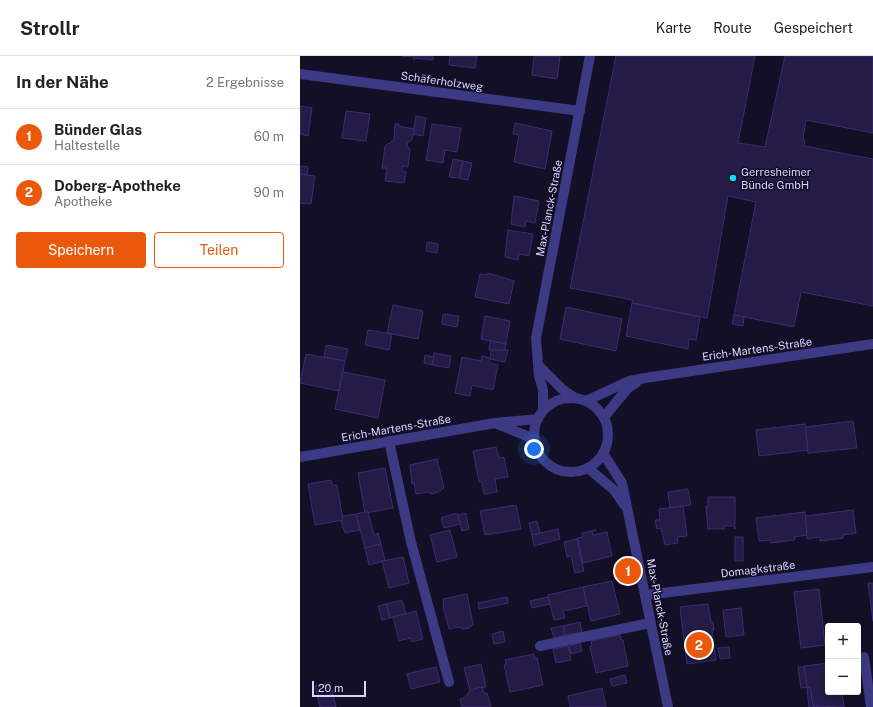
<!DOCTYPE html>
<html lang="de">
<head>
<meta charset="utf-8">
<style>
  :root { --surface:#fff; --page:#f6f6f6; --text:#222; --muted:#767676; --line:#e0e0e0; --accent:#ea580c }
  body { margin:0; font-family:"Public Sans",sans-serif; background:var(--page); color:var(--text) }
  .controls { position:absolute; right:12px; bottom:12px; display:grid; overflow:hidden; border-radius:4px; box-shadow:0 2px 10px #0003 }
  .controls button { width:36px; height:36px; display:grid; place-items:center; padding:0; border:0; border-bottom:1px solid var(--line); background:var(--surface); color:var(--text); font:20px sans-serif }
  .scale { position:absolute; left:12px; bottom:10px; width:54px; box-sizing:border-box; padding-left:4px; border:2px solid #d9d4ff; border-top:0; font-size:11px; line-height:14px; white-space:nowrap; color:#d9d4ff; -webkit-text-stroke:3px #130f26; paint-order:stroke }
  .you { position:absolute; left:234px; top:393px; width:14px; height:14px; margin:-10px; border:3px solid #fff; border-radius:50%; background:#1a73e8; box-shadow:0 0 0 6px #1a73e833 }
  .badge { display:grid; place-items:center; width:26px; height:26px; border-radius:50%; background:var(--accent); color:#fff; font-size:13px; font-weight:700 }
  .pin { position:absolute; translate:-50% -50%; border:2px solid #fff; box-shadow:0 1px 4px #0006 }
  .list { margin:0; padding:0; list-style:none }
  h2 { display:flex; justify-content:space-between; align-items:center; height:52px; margin:0; padding:0 16px; font-size:17px }
  h2 small { font-size:13px; font-weight:400; color:var(--muted) }
  .list li { display:grid; grid-template-columns:26px 1fr auto; gap:12px; align-items:center; box-sizing:border-box; height:56px; padding:0 16px; border-top:1px solid var(--line) }
  .list b { display:block; font-size:15px; white-space:nowrap }
  .list p { margin:0; font-size:13px; white-space:nowrap; color:var(--muted) }
  .list em { font-size:13px; font-style:normal; color:var(--muted) }
  .actions { display:flex; gap:8px; padding:12px 16px }
  .actions a { flex:1; padding:9px 0; border:1px solid var(--accent); border-radius:4px; text-align:center; font-size:14px; color:var(--accent) }
  .actions .main { background:var(--accent); color:#fff }
  .map { position:relative; flex:none; width:573px; height:651px; overflow:hidden }
  header { display:flex; align-items:center; gap:24px; box-sizing:border-box; height:56px; padding:0 20px; background:var(--surface); border-bottom:1px solid var(--line) }
  header strong { font-size:19px }
  nav { display:flex; gap:22px; margin-inline-start:auto; font-size:14px }
  main { display:flex }
  aside { flex:1; background:var(--surface) }
  .map>svg:first-child { display:block }
</style>
</head>
<body>
<header>
<strong>Strollr</strong>
<nav><a>Karte</a><a>Route</a><a>Gespeichert</a></nav>
</header>
<main>
<aside>
<h2>In der Nähe<small>2 Ergebnisse</small></h2>
<ul class="list">
<li><span class="badge">1</span><div><b>Bünder Glas</b><p>Haltestelle</p></div><em>60 m</em></li>
<li><span class="badge">2</span><div><b>Doberg-Apotheke</b><p>Apotheke</p></div><em>90 m</em></li>
</ul>
<div class="actions"><a class="main">Speichern</a><a>Teilen</a></div>
</aside>
<div class="map">
<svg width="573" height="651" viewBox="0 0 573 651">
  <rect width="100%" height="100%" fill="#130f26"/>
  <g fill="#241b47" stroke="#3b2d73">
    <polygon points="102,0 133,0 133,4 114,2 114,4 114,1"/>
    <polygon points="150,0 177,0 175,12 149,9"/>
    <polygon points="234,0 260,0 257,23 232,19"/>
    <polygon points="316,0 455,0 438,87 465,91 485,0 573,0 573,77 506,64 503,83 505,84 504,90 573,103 573,250 501,236 494,271 434,259 456,146 428,140 407,262 332,247 333,244 270,232"/>
    <polygon points="1,50 12,52 8,80 0,78"/>
    <polygon points="46,55 70,58 66,85 42,82"/>
    <polygon points="116,60 126,62 123,80 113,78"/>
    <polygon points="215,67 252,75 245,113 214,106 219,79 213,78"/>
    <polygon points="95,68 99,68 98,70 114,73 112,84 107,87 107,90 110,93 108,111 102,110 102,115 106,116 104,127 85,125 87,112 82,112 85,90 94,84"/>
    <polygon points="132,68 161,72 157,96 145,94 143,107 126,104"/>
    <polygon points="153,103 163,105 159,122 149,121"/>
    <polygon points="163,105 172,107 168,124 159,122"/>
    <polygon points="0,110 8,111 7,119 0,118"/>
    <polygon points="0,118 15,120 11,148 0,147"/>
    <polygon points="214,140 239,145 235,167 226,165 225,171 211,168"/>
    <polygon points="208,174 233,178 229,200 219,198 218,204 205,201"/>
    <polygon points="127,186 138,188 137,197 126,195"/>
    <polygon points="188,217 214,225 209,248 175,241 180,218 187,219"/>
    <polygon points="332,247 400,261 396,284 389,283 388,293 326,280"/>
    <polygon points="93,249 123,255 118,283 87,277"/>
    <polygon points="266,251 322,263 316,295 260,283"/>
    <polygon points="143,258 159,260 157,271 142,268"/>
    <polygon points="434,259 444,261 443,270 432,268"/>
    <polygon points="185,260 210,265 206,288 181,283"/>
    <polygon points="68,274 92,278 89,294 65,289"/>
    <polygon points="190,285 206,288 205,294 189,294"/>
    <polygon points="26,289 48,293 45,305 24,301"/>
    <polygon points="191,294 208,294 205,306 190,303"/>
    <polygon points="134,297 151,300 149,312 132,309"/>
    <polygon points="6,298 45,305 39,335 0,327"/>
    <polygon points="125,299 134,301 132,309 124,307"/>
    <polygon points="182,300 190,302 189,307 198,309 193,334 172,329 170,340 155,337 162,301 181,305"/>
    <polygon points="43,316 85,324 78,362 35,353"/>
    <polygon points="553,365 557,392 508,397 505,371"/>
    <polygon points="505,368 508,394 459,400 456,374"/>
    <polygon points="196,391 199,402 204,401 208,421 195,423 197,436 184,438 182,426 179,426 173,395"/>
    <polygon points="137,403 144,432 138,436 132,438 128,436 116,438 114,427 112,428 110,409"/>
    <polygon points="85,412 93,452 65,457 58,417"/>
    <polygon points="31,424 32,429 37,429 43,464 15,469 8,428"/>
    <polygon points="388,433 391,449 370,452 368,436"/>
    <polygon points="408,441 435,441 435,473 434,470 424,470 424,473 408,473 406,450 408,450"/>
    <polygon points="216,449 221,473 185,479 180,455"/>
    <polygon points="383,450 387,480 377,481 378,487 365,489 361,472 357,473 355,464 360,464 359,453"/>
    <polygon points="553,454 556,477 543,479 543,482 520,485 520,481 507,483 505,460"/>
    <polygon points="65,456 68,456 74,479 78,477 81,488 65,492 56,458"/>
    <polygon points="505,456 507,479 494,481 495,484 471,487 471,484 459,485 456,462"/>
    <polygon points="157,457 160,468 144,472 141,462"/>
    <polygon points="166,457 169,473 162,475 158,459"/>
    <polygon points="56,458 60,474 45,477 41,465 43,464 42,460"/>
    <polygon points="237,465 240,477 232,479 229,467"/>
    <polygon points="258,473 260,483 234,490 232,479"/>
    <polygon points="150,474 157,501 137,506 130,479"/>
    <polygon points="296,474 292,475 293,479 307,476 312,500 283,507 277,482 283,481 282,477"/>
    <rect x="435" y="481" width="8" height="24"/>
    <polygon points="277,483 284,515 275,517 271,500 267,501 264,486"/>
    <polygon points="81,488 85,505 69,509 65,492"/>
    <polygon points="103,501 109,527 89,532 82,505"/>
    <polygon points="312,525 320,558 291,565 283,531"/>
    <polygon points="568,527 573,527 573,565"/>
    <polygon points="283,531 287,550 263,555 265,562 254,564 248,539"/>
    <polygon points="519,533 525,589 501,592 494,536"/>
    <polygon points="167,538 173,568 169,572 163,573 159,571 149,573 144,554 143,543"/>
    <polygon points="207,541 208,547 179,553 178,547"/>
    <polygon points="248,541 250,548 232,552 230,545"/>
    <polygon points="102,544 106,558 90,562 86,548"/>
    <polygon points="86,548 90,562 82,564 78,550"/>
    <polygon points="408,548 411,566 413,566 414,574 412,574 416,604 387,608 380,551"/>
    <polygon points="441,552 444,579 426,581 423,554"/>
    <polygon points="116,555 123,583 112,586 110,582 99,585 93,561"/>
    <polygon points="280,566 282,576 265,579 263,570"/>
    <polygon points="263,570 265,579 254,582 251,572"/>
    <polygon points="203,575 205,586 194,588 192,578"/>
    <polygon points="320,579 321,584 323,584 328,610 296,617 290,591 292,590 291,585"/>
    <polygon points="280,587 282,595 271,598 269,590"/>
    <polygon points="268,590 271,604 256,607 253,593"/>
    <polygon points="429,591 430,602 420,603 418,592"/>
    <polygon points="234,598 235,603 237,602 243,629 210,636 204,609 206,609 205,604"/>
    <polygon points="528,607 528,636 542,636 544,651 513,650 510,631 507,632 504,610"/>
    <polygon points="181,608 186,631 170,634 164,612"/>
    <polygon points="136,611 140,626 111,633 107,618"/>
    <polygon points="498,611 504,611 507,631 501,632"/>
    <polygon points="325,619 327,627 312,630 310,623"/>
    <polygon points="30,626 36,651 20,651 15,630"/>
    <polygon points="182,631 184,637 187,637 191,651 162,651 160,643 165,642 170,634"/>
    <polygon points="510,631 513,650 517,649 518,651 509,651 507,632"/>
    <polygon points="302,632 306,651 270,651 268,640"/>
  </g>
  <g fill="none" stroke-linecap="round" stroke-linejoin="round">
    <g stroke="#3d3a85" stroke-width="10">
      <polyline points="0,18 280,55"/>
      <polyline points="239,310 262,333 275,342"/>
      <circle cx="271" cy="379" r="37"/>
      <polyline points="286,345 329,325 345,322 573,288"/>
      <polyline points="243,354 243,334 239,320 236,282 290,0"/>
      <polyline points="304,361 328,332 336,327"/>
      <polyline points="195,367 234,383"/>
      <polyline points="89,385 111,486 149,626"/>
      <polyline points="303,397 322,427 368,651"/>
      <polyline points="0,401 195,367 238,363"/>
      <polyline points="288,412 314,434 325,450"/>
      <polyline points="346,539 573,511"/>
      <polyline points="240,590 350,567"/>
      <polyline points="564,601 571,651"/>
    </g>
  </g>
  <circle fill="#00e5ff" stroke="#130f26" stroke-width="1.5" cx="433" cy="122" r="4"/>
  <g text-anchor="middle" dominant-baseline="central" stroke-width="3" stroke-linejoin="round" paint-order="stroke">
    <g font-size="11" fill="#d9d4ff" stroke="#130f26">
      <text transform="translate(142 25) rotate(8)">Schäferholzweg</text>
      <text transform="translate(249 152) rotate(-79)">Max-Planck-Straße</text>
      <text transform="translate(457 293) rotate(-8)">Erich-Martens-Straße</text>
      <text transform="translate(96 372) rotate(-10)">Erich-Martens-Straße</text>
      <text transform="translate(458 513) rotate(-7)">Domagkstraße</text>
      <text transform="translate(360 551) rotate(79)">Max-Planck-Straße</text>
    </g>
    <g font-size="11" fill="#d9d4ff" stroke="#130f26" text-anchor="start">
      <text x="441" y="116">Gerresheimer<tspan x="441" dy="13">Bünde GmbH</tspan></text>
    </g>
  </g>
</svg>
<div class="controls">
<button>+</button>
<button>−</button>
</div>
<div class="scale">20 m</div>
<div class="you"></div>
<div class="pin badge" style="left:328px;top:515px">1</div>
<div class="pin badge" style="left:399px;top:589px">2</div>
</div>
</main>
</body>
</html>
